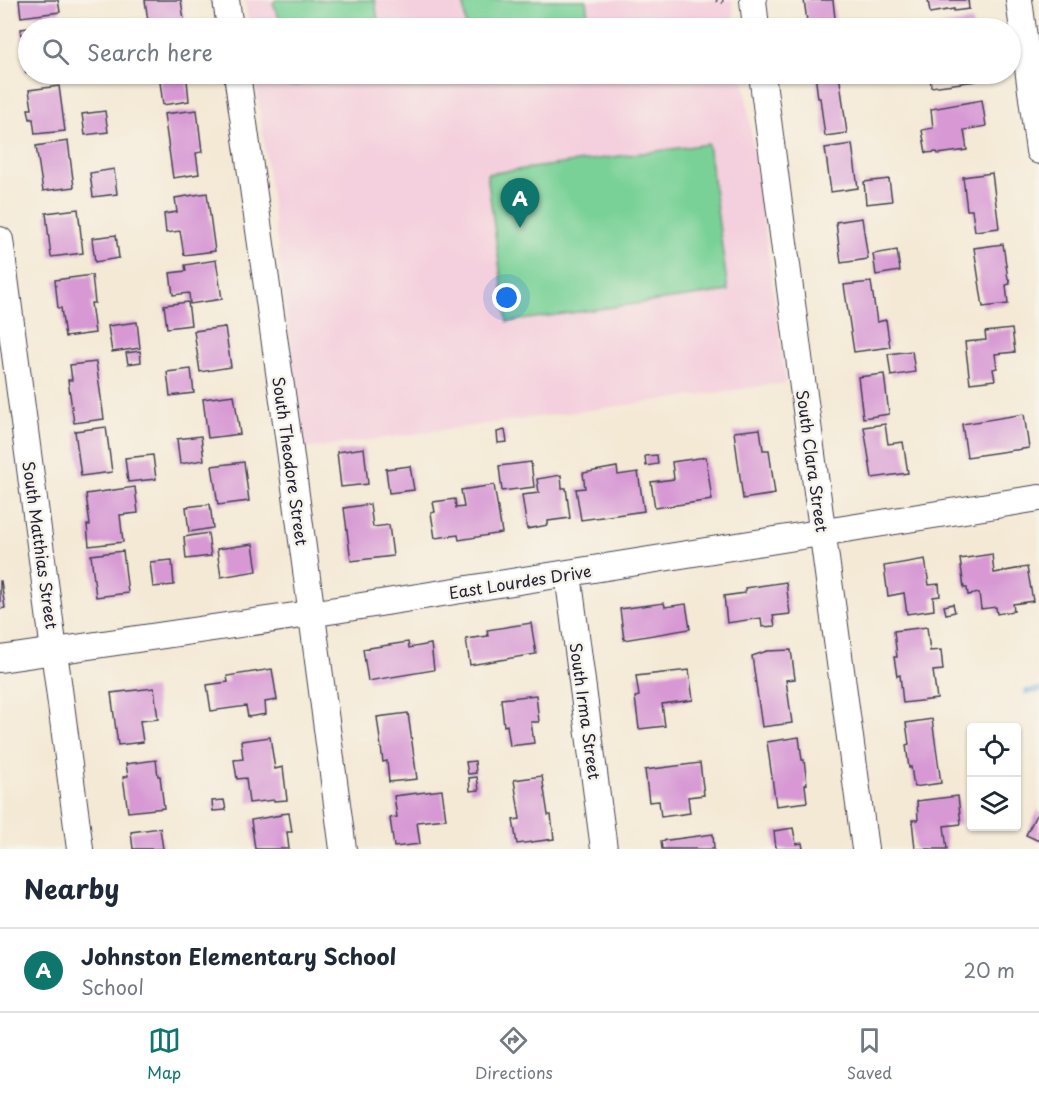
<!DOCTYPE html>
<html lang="en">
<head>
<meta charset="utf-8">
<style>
  :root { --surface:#fff; --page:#f2f2f3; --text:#1f2937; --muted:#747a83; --line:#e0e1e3; --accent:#0f766e }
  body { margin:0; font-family:"Playpen Sans",sans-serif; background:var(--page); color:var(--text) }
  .controls { position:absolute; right:18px; bottom:18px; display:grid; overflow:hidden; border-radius:6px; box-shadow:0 2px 4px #0004 }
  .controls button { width:54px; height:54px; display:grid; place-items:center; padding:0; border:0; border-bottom:2px solid var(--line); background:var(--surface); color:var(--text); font:30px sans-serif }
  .you { position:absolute; left:507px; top:298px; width:21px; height:21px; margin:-15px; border:4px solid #fff; border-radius:50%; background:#1a73e8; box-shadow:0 0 0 9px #1a73e833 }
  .badge { display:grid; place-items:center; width:39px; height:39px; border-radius:50%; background:var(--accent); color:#fff; font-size:20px; font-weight:700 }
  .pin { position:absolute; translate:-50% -50px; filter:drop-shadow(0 2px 3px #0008) }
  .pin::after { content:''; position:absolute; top:32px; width:21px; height:18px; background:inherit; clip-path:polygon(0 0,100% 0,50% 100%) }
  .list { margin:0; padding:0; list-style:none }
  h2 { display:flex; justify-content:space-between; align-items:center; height:78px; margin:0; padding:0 24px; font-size:26px }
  h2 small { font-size:20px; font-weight:400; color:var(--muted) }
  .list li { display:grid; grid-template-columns:39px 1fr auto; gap:18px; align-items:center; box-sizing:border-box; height:84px; padding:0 24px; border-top:2px solid var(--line) }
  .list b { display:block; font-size:22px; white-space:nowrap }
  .list p { margin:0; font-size:20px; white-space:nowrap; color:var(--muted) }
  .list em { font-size:20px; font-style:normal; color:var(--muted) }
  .icon { flex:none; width:33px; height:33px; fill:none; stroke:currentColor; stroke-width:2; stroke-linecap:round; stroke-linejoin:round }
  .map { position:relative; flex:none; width:1039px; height:849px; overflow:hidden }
  .search { position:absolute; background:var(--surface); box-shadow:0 2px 4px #0004; left:18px; right:18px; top:18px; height:66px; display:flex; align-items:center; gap:15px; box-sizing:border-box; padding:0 21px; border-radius:33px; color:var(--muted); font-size:22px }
  .sheet { height:162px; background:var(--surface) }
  nav { display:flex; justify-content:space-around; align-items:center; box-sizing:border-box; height:84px; border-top:2px solid var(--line); background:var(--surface); font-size:16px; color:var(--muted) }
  nav a { display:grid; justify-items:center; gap:3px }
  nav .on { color:var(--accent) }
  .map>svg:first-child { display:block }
</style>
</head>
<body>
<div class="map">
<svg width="1039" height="849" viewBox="0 0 1039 849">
  <rect width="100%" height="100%" fill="#f7f3e8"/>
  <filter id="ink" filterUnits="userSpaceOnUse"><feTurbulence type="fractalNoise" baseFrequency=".0167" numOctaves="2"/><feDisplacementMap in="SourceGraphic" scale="12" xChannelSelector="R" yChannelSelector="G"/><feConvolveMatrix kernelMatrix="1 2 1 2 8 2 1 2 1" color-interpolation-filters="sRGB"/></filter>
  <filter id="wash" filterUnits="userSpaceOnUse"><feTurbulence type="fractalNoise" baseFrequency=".008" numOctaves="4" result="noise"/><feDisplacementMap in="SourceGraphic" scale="24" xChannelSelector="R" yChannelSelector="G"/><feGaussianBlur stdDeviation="1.35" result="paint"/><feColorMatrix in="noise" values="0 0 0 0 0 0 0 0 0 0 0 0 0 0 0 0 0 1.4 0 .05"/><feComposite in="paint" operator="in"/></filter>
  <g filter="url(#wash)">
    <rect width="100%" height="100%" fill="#f4e9d5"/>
    <g fill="#f4cfdd">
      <polygon points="245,0 732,0 736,28 249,28"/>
      <polygon points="255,74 743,74 786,383 304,449"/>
    </g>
    <g fill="#79d197" stroke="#4e7a69" stroke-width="1.5">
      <polygon points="276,0 375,0 379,28 281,28 280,20 273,3"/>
      <polygon points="463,0 586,0 589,28 466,28"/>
      <polygon points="288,74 382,74 290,86"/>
      <polygon points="708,144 728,291 507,322 487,174"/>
    </g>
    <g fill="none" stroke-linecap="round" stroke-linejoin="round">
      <polyline stroke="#64a4d7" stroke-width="6" points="1027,692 1039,690"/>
    </g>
    <g id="blocks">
      <g fill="#d798d4">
        <polygon points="19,0 58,0 60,12 21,17"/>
        <polygon points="145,0 181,0 185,26 170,28 149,28"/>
        <polygon points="804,0 833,0 836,28 808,28"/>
        <polygon points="928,0 968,0 969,9 954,11 954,9 930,13"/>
        <polygon points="972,21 973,28 937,28 937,27 944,25"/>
        <polygon points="52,24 52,28 32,28 32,27"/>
        <polygon points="28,28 28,72 26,73 21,29"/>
        <polygon points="77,74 103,74 103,75 77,78"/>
        <polygon points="159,74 191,74 192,79 187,80 189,101 163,105"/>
        <polygon points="815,74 839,74 847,133 825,136 820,98 818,98"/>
        <polygon points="930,74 975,74 976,81 931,87"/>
        <polygon points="59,86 65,131 35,134 33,119 30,119 28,109 32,109 29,90"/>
        <polygon points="982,100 986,126 964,130 967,150 938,154 937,152 926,153 922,130 933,128 931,109"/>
        <polygon points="197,110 202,152 196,153 199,174 173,178 164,114"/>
        <polygon points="105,111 108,132 85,135 82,114"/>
        <polygon points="68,141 74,187 43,191 36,146"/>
        <polygon points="852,144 858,188 831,192 825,148"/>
        <polygon points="114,169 117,194 93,197 90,173"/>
        <polygon points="992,173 999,228 975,231 972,210 967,210 963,177"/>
        <polygon points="889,179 892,201 866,204 864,182"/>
        <polygon points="207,193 215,251 184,255 180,231 166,233 164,214 177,212 175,198"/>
        <polygon points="78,209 83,253 51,257 46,213"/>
        <polygon points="862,218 868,259 841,263 836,222"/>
        <polygon points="116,235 119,258 95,262 92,238"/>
        <polygon points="1003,244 1008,279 1009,279 1010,284 1006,285 1008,304 983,307 974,248"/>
        <polygon points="897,250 900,271 876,275 873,254"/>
        <polygon points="216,260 222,299 190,304 189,293 173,295 170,273 186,271 185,265"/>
        <polygon points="92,275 95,303 91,303 95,333 65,337 61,308 58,308 55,280"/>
        <polygon points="871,282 877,322 886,320 890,347 854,352 844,285"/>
        <polygon points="188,302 191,325 167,328 164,305"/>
        <polygon points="137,322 140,348 112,352 108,326"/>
        <polygon points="225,327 231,367 200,372 194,331"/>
        <polygon points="1012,329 1015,352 995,354 997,368 993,369 995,380 970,383 965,342 986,340 985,332"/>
        <polygon points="140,351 141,362 128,364 126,353"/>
        <polygon points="912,351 915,372 891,376 888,354"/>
        <polygon points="96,362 104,419 74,423 68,380 72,380 70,365"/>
        <polygon points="191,369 194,393 170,396 167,372"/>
        <polygon points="884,374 889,414 863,418 858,377"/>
        <polygon points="234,395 240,434 208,438 203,399"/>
        <polygon points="1024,414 1029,448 967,457 962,424"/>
        <polygon points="885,424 888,444 903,442 908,473 872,478 864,427"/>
        <polygon points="106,427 112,472 81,476 75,431"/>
        <polygon points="760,429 763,450 769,450 775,494 743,499 734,432"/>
        <polygon points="505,430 507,442 498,443 497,432"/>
        <polygon points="201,436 204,460 180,464 177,439"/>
        <polygon points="364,448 368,484 341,487 337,452"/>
        <polygon points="153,455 156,479 128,482 125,458"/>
        <polygon points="657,455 658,464 646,466 645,456"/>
        <polygon points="706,457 712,500 655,508 651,482 674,479 672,462"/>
        <polygon points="244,462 249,501 218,505 212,466"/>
        <polygon points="531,462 534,487 502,491 499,466"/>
        <polygon points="410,466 414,490 389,493 386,469"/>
        <polygon points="617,467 618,475 638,472 644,511 581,520 576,489 585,488 583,473"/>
        <polygon points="561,475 562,488 566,488 570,518 548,521 548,525 527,529 522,495 539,493 537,479"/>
        <polygon points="494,485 502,533 459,540 458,535 435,538 431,513 435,512 433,502 455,499 456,508 464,507 461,490"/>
        <polygon points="135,487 138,513 120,515 123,542 89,546 87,525 90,525 86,494"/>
        <polygon points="210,504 213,528 189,532 186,507"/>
        <polygon points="370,504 373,527 389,525 393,556 351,561 344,508"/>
        <polygon points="208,533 211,556 186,559 184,537"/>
        <polygon points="253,544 257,571 221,577 217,549"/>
        <polygon points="123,551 128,593 96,597 91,555"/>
        <polygon points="992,554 994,573 1027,567 1033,601 1013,604 1014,611 997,614 996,607 981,609 979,593 968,595 967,588 964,588 960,559"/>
        <polygon points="925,559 929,585 939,584 940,596 933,597 934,610 907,614 904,593 888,596 884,566"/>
        <polygon points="172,560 174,585 153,587 150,562"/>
        <polygon points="0,581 1,581 5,608 0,609"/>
        <polygon points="786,582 790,614 773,616 775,626 762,627 761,618 727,623 724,596 745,593 745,588"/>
        <polygon points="664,603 665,607 686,604 690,629 624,640 620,609"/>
        <polygon points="953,604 955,612 946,614 944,606"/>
        <polygon points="531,623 536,654 470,665 466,639 488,636 487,630"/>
        <polygon points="927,627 930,651 941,650 943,670 933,671 937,699 903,703 900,675 897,676 894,657 897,657 894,631"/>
        <polygon points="408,642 409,648 431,644 434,670 368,681 363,649"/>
        <polygon points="791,650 795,679 786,680 792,723 762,727 752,656 767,651"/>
        <polygon points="272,669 277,700 265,702 266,714 248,717 246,706 211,711 207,685 228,682 227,676"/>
        <polygon points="689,670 693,700 662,704 665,726 639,729 635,697 639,696 636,676"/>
        <polygon points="154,688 158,719 140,721 143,742 118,745 111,693"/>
        <polygon points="536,695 539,722 531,722 534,743 510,746 507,725 504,726 501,699"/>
        <polygon points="408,713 417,779 389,782 387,761 383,762 377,717"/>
        <polygon points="932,719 941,783 914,787 911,767 909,768 906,745 909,744 906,723"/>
        <polygon points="270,737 275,769 283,767 287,800 274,801 274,800 249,803 246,778 237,779 234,760 243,759 241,741"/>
        <polygon points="799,737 802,760 804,760 807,784 805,785 807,802 776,806 767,742"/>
        <polygon points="156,760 158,776 160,776 164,808 128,812 123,777 128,776 126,764"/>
        <polygon points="475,761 476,773 468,774 466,762"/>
        <polygon points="700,763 704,795 688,797 690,813 661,817 659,801 649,802 645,770"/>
        <polygon points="542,776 548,815 551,815 554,839 517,844 513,820 520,819 514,780"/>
        <polygon points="477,777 479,790 470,791 469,778"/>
        <polygon points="442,790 446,819 417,822 420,844 394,847 390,818 397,817 394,796"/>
        <polygon points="958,796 961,824 944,826 947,849 915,849 912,820 918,820 917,801"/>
        <polygon points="224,800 226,810 213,811 212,801"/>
        <polygon points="1039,809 1039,841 1026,835"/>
        <polygon points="289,813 292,832 287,832 289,849 255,849 251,820 281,815 281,814"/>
        <polygon points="160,828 163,849 133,849 131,832"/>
        <polygon points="793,828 796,844 802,843 803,849 776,849 774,831"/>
        <polygon points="713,834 714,849 662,849 661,841"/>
      </g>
    </g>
  </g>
  <g filter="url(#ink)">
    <use href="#blocks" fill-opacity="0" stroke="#424052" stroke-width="1.5"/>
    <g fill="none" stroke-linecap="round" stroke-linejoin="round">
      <g stroke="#424052" stroke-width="28">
        <g id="minor">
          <polyline points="226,0 230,28"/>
          <polyline points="753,0 756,28"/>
          <polyline points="1019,0 1039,151"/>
          <polyline points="237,74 290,450 343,849"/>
          <polyline points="762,74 802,380 865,849"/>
          <polyline points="0,240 80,849"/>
          <polyline points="568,574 604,849"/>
          <polyline points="0,659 336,610 1039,498"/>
        </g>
      </g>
      <polyline stroke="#424052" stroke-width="4" stroke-dasharray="1.5 4.5" stroke-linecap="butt" points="716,0 724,2"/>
      <use href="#minor" stroke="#fff" stroke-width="26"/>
    </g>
  </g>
  <g text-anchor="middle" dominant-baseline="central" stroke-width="5" stroke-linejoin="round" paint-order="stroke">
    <g font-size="16" fill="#22223b" stroke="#f7f3e8">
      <text transform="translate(291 461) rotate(82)">South Theodore Street</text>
      <text transform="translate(813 461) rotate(82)">South Clara Street</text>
      <text transform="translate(41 545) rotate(82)">South Matthias Street</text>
      <text transform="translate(520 581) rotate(-9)">East Lourdes Drive</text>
      <text transform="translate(586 711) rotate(82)">South Irma Street</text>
    </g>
  </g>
</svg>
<div class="controls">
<button><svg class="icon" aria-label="locate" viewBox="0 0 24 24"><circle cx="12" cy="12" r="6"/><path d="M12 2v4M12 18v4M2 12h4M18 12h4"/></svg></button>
<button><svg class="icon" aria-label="layers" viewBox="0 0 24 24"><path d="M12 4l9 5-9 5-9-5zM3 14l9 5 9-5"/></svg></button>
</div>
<div class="you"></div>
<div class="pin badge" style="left:520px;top:228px">A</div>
<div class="search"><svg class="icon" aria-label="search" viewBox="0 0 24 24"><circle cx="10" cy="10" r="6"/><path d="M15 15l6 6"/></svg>Search here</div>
</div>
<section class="sheet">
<h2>Nearby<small></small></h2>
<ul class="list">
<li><span class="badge">A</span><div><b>Johnston Elementary School</b><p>School</p></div><em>20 m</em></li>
</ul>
</section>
<nav>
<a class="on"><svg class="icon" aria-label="map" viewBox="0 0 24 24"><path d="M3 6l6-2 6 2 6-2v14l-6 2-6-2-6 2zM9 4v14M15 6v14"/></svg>Map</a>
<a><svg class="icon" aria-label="directions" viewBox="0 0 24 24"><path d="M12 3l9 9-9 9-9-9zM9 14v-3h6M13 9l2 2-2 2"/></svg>Directions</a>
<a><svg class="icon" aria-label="saved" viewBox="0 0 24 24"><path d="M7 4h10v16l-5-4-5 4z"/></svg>Saved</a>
</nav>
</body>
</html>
